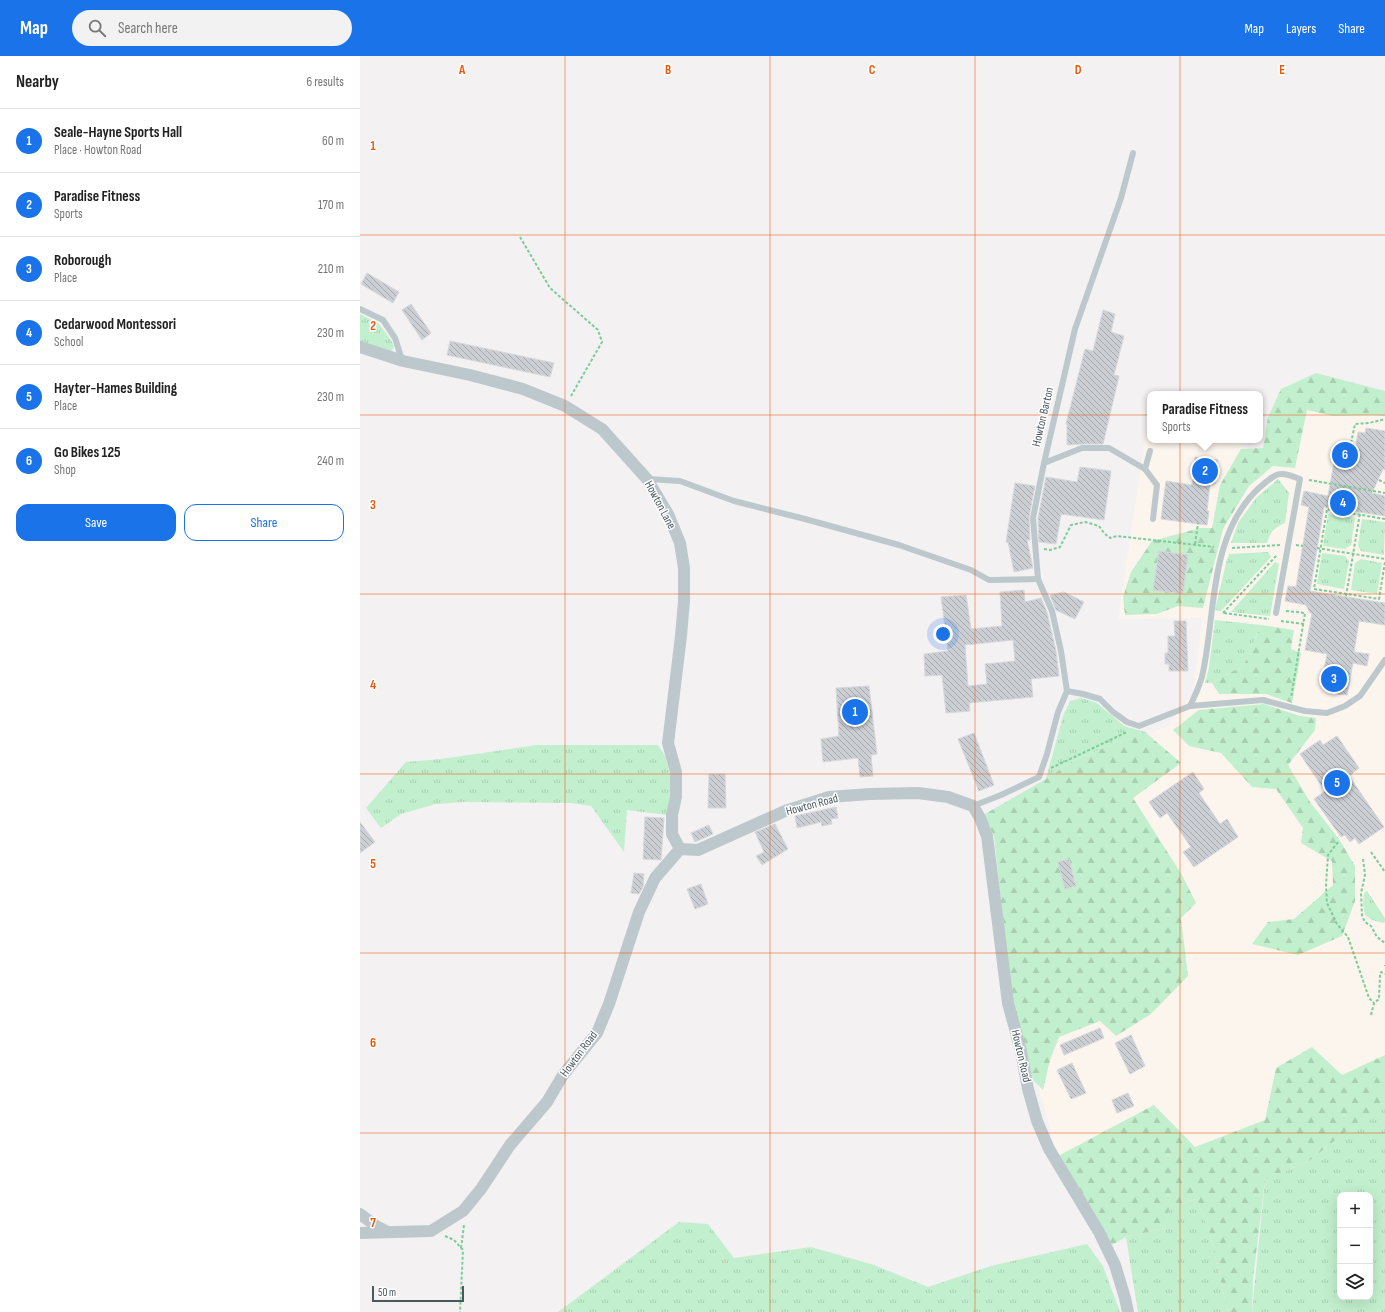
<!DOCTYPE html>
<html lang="en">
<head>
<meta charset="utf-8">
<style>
  :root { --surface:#fff; --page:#f2f2f2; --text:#222; --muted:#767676; --line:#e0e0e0; --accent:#1a73e8 }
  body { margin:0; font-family:"Sofia Sans Condensed",sans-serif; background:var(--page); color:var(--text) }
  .controls { position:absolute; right:12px; bottom:12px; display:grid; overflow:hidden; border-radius:8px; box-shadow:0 4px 16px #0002 }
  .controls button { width:36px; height:36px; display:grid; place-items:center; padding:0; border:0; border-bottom:1px solid var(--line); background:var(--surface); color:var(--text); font:20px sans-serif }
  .scale { position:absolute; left:12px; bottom:10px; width:92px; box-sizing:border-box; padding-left:4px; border:2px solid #49585f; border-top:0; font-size:11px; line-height:14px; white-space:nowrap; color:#49585f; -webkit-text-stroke:3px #fff; paint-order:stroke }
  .you { position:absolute; left:583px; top:578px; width:14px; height:14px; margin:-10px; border:3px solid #fff; border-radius:50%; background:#1a73e8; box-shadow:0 0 0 6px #1a73e833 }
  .badge { display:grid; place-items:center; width:26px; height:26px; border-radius:50%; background:var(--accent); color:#fff; font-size:13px; font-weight:700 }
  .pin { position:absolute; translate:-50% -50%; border:2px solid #fff; box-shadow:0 1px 4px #0006 }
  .popup { position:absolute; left:787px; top:335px; width:116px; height:52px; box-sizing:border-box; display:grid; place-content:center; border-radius:8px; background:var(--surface); filter:drop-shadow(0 1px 3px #0005); font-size:13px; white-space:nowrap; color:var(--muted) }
  .popup b { font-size:15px; color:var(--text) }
  .popup::after { content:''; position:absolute; left:50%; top:100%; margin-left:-8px; border:8px solid transparent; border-top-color:var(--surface) }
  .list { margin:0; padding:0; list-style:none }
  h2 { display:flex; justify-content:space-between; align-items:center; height:52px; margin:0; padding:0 16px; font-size:17px }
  h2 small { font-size:13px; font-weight:400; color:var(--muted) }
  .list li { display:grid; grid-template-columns:26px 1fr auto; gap:12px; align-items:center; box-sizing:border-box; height:64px; padding:0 16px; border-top:1px solid var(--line) }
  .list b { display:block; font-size:15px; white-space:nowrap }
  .list p { margin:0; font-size:13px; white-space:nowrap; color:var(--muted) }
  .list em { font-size:13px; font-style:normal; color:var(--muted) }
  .actions { display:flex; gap:8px; padding:12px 16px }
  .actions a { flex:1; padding:9px 0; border:1px solid var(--accent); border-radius:12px; text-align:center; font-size:14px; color:var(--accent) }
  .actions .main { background:var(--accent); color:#fff }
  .icon { flex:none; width:22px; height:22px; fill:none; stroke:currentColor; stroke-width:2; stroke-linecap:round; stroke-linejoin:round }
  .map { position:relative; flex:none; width:1025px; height:1256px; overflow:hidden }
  header { display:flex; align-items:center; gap:24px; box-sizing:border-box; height:56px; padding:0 20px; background:var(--accent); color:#fff }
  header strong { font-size:19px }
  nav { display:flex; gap:22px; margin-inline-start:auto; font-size:14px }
  .search { width:280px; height:36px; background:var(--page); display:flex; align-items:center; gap:10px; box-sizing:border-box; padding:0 14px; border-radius:22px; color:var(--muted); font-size:15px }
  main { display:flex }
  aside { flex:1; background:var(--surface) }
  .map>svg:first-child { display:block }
</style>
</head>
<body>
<header>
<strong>Map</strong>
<div class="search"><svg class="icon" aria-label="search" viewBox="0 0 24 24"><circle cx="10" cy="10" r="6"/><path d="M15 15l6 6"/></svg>Search here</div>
<nav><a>Map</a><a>Layers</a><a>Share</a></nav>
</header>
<main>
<aside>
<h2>Nearby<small>6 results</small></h2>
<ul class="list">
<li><span class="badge">1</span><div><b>Seale-Hayne Sports Hall</b><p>Place · Howton Road</p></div><em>60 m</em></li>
<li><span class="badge">2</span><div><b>Paradise Fitness</b><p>Sports</p></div><em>170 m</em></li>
<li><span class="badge">3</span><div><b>Roborough</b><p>Place</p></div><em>210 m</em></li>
<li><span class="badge">4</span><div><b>Cedarwood Montessori</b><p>School</p></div><em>230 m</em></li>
<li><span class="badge">5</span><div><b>Hayter-Hames Building</b><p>Place</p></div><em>230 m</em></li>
<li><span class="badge">6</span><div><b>Go Bikes 125</b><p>Shop</p></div><em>240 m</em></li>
</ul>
<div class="actions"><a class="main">Save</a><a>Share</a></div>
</aside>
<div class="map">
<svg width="1025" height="1256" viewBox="0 0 1025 1256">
  <defs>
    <pattern id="grass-tufts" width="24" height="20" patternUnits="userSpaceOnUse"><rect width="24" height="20" fill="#c2efcd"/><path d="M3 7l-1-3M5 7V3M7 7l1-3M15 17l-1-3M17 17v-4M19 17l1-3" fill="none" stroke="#a8cfb2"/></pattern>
    <pattern id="forest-firs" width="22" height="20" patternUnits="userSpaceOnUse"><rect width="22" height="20" fill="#c2efcd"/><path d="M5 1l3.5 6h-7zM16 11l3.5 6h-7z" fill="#a8cfb2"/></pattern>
    <pattern id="building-back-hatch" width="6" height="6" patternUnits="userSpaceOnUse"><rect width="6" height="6" fill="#cbcfd3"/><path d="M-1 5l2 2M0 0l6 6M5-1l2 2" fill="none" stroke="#a7abae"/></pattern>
  </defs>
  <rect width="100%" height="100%" fill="#f4f1f2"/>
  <polygon fill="#fcf5ed" points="956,317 1025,335 1025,1047 837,1143 810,1150 805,1172 766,1181 752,1189 698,1100 654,946 707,714 808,670 833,637 842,562 758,563 789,356 790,357 790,384 881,384 887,393 903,392 908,361 921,333"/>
  <g fill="url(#grass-tufts)" fill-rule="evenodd">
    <polygon points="0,258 19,268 31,284 34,291 31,295 0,285"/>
    <path d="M918,423L929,437L925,467C914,472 910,476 907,487H871L878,467L896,442Z"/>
    <polygon points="968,458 995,462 991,489 985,493 963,490"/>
    <polygon points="1002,463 1025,466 1024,499 1001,495 998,490"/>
    <polygon points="908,496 911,501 861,555 855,554 866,507 869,498"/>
    <polygon points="962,497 985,500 989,505 984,533 957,528"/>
    <polygon points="1001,503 1022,507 1017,538 991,534 995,507"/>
    <polygon points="915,506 919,508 910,560 871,556"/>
    <polygon points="855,564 901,569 884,609 852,627 845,627 849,611"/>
    <polygon points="721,642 737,647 764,670 785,676 716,703 686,723 703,660 710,645"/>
    <polygon points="177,689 298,689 305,700 310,718 312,736 307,759 267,754 264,796 231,750 211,747 104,746 76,748 41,758 21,772 6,752 46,706 81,703"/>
    <polygon points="1007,835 1025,862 1025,866 1023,867 1012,864 1005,859 1003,848 1004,837"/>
    <path d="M1025,1047V1256H892L905,1123L949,1105L1019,1048ZM980,1139H1010V1241H980Z"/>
    <polygon points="837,1143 850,1178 868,1256 778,1256 766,1181 805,1172 810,1150"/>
    <polygon points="319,1166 348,1168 374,1202 451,1191 514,1209 568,1231 631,1210 727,1188 743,1210 760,1256 198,1256"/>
  </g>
  <g fill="url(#forest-firs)">
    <polygon points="956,317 1025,335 1025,360 1014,359 973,360 947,354 935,412 913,410 889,430 863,473 843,552 818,550 797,558 765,559 763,541 771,516 792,485 840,472 852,472 860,429 881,393 903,392 908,361 921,333"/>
    <polygon points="901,569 934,574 931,593 941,597 932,647 906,638 859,638 852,627 884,609"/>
    <polygon points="904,648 940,660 956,662 955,674 928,709 950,746 979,783 995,810 995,845 982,880 938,899 892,888 908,866 934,863 973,829 972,805 941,787 943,772 916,733 892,731 861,697 829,690 813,674 839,654"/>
    <polygon points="785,676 821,707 773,742 822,819 836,847 821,862 828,920 791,958 756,980 740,965 699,981 690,1004 683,1034 673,1024 652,947 634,780 625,762 625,758 686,723 716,703"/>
    <polygon points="952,991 982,1019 1025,999 1025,1047 1019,1049 949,1105 905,1123 893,1223 892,1256 868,1256 850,1178 837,1143 810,1150 805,1172 766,1181 752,1189 698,1100 794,1049 835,1091 905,1064 916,1012"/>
  </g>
  <g fill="url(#building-back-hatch)" stroke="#d6d8dc" fill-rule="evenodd">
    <polygon points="7,217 39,236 33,247 1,228"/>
    <polygon points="51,248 71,277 62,284 42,254"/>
    <polygon points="743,254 755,258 751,276 764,280 754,319 759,320 743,388 722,388 707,389 707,369 706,368 725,293 733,295"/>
    <polygon points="90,285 194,307 190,321 87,299"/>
    <polygon points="1006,372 1025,375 1025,414 1023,413 1012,437 1025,440 1025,460 964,451 950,535 1025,547 1025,569 999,565 994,596 1009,598 1007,610 993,607 987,639 977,638 978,633 961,630 967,598 945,594 952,557 950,557 946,549 925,545 928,530 936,531 949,451 941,449 944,435 968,440 977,390 995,393 998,376 1005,377"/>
    <polygon points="835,401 858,404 855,428 850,428 847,455 849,455 847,469 801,463 806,425 832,429"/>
    <polygon points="720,411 751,415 744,464 701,458 696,488 679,486 678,462 686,421 717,426"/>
    <polygon points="655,427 675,430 669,461 670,484 667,484 673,512 654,516 648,486 646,486"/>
    <polygon points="799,495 828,499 823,538 793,534"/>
    <path d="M664,534L665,546L681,542L687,556L696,595L699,620L671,623L673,641L609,647L610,655L586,657L582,619L565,620L564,598L588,595L581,541L606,539L611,573L642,570L640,536ZM653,584L655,605L625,608L627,628L608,630L605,589Z"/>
    <polygon points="704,536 724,546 715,563 696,554 690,539"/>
    <polygon points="814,565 826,565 828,615 809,615 809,608 805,608 805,597 808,597 808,580 815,580"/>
    <polygon points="509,630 517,698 511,699 513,720 500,721 498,702 463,706 461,683 479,680 476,632"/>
    <polygon points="614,677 634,729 619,735 598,683"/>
    <polygon points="977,680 999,712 989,720 1024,771 999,788 995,782 990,786 985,779 981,781 954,743 965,735 940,698 960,684 963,689"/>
    <polygon points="833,716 844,733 839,737 860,768 867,763 878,781 834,811 823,796 831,791 807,757 800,762 789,746"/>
    <polygon points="349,718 365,718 366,752 348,752"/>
    <polygon points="476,751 478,762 471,763 472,768 462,770 461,766 437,772 435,760"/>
    <polygon points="285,761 304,762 301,804 283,803"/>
    <polygon points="0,766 15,786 0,797"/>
    <polygon points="415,768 428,793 402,809 396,800 404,796 395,776"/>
    <polygon points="349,769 353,778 335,786 331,777"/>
    <polygon points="709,803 716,830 705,833 698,806"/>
    <polygon points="274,817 284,818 283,831 279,838 271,837"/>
    <polygon points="341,828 348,848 335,853 327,833"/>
    <polygon points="740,972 744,982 704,999 700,989"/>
    <polygon points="771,979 785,1010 770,1018 755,987"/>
    <polygon points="712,1007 726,1037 711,1043 697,1014"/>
    <polygon points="768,1037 774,1050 757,1057 752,1044"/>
  </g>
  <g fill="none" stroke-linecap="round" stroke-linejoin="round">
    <g stroke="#7acd98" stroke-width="2" stroke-dasharray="3 2" stroke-linecap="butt">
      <polyline points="160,181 190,232 238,274 242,286 211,340"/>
      <polyline points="991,387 995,368 1009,367 1025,363"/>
      <polyline points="949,424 1025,437"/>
      <polyline points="1019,424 1025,427"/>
      <polyline points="1025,463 967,453 954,533 1019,543 1025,506"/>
      <polyline points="835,488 838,467"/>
      <polyline points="936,489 943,490"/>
      <polyline points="872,492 920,489"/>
      <polyline points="957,492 1025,503"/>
      <polyline points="684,493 690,494 700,491 711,469 725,466 739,470 744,477 750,482 757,480 854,491"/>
      <polyline points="986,540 1000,457"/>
      <polyline points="926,555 945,557 931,642"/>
      <polyline points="863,557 917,499"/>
      <polyline points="864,557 909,563"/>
      <polyline points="921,565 944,568"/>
      <polyline points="691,712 767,676"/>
      <polyline points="978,786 968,799 966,829 967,847 977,868 988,881 1009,942 1014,947"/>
      <polyline points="1011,796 1025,816"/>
      <polyline points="1003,803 1005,819 1001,837 1002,860 1005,866 1011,870 1017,881 1025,887"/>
      <polyline points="1025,909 1025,910"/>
      <polyline points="1011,959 1014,947 1019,943 1020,918 1021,916 1025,918"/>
      <polyline points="85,1180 94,1184 103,1194 100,1256"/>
      <polyline points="101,1192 104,1169"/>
    </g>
    <g stroke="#bdc8cd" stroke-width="6">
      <polyline points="0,253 23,264 35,282 42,304"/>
      <polyline points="684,407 722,392 749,392 785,413 797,429 793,463"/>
      <polyline points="785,413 790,395"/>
      <polyline points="288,423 320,425 374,445 445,463 539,489 611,514 629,524 678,523"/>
      <polyline points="707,635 701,595 692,555 678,523 673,462 684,407 715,273 761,142 773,97"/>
      <path d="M830,650C835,639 841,628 843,616C856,555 849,477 900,431C917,417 918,414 940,423L916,557"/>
      <polyline points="613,750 641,739 679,721 687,698 698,656 707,635 723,638 740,643 753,656 767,666 779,670 830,650 903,644 945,655 967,657 985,650 1000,640 1025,604"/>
    </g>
    <g stroke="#bdc8cd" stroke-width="12">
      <polyline points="0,291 43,305 110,319 163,333 205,350 242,373 287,423 308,458 320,487 324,512 324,545 321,580 308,687 316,716 316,741 312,759 312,778 320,793"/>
      <polyline points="0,1158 16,1170 26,1175"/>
      <polyline points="0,1177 71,1175 103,1155 121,1133 150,1089 187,1046 203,1019 237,977 249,948 279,856 295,822 320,793 338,794 425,755 469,741 510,738 558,737 588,741 613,750 620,762 627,780 648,947 661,995 668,1033 677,1065 689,1093 739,1176 755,1209 765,1242 768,1256"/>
    </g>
  </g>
  <path fill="none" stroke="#e8590c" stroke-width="1" stroke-opacity="0.55" d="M205,0V1256M410,0V1256M615,0V1256M820,0V1256M0,179H1025M0,359H1025M0,538H1025M0,718H1025M0,897H1025M0,1077H1025"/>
  <g text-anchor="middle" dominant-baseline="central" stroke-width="3" stroke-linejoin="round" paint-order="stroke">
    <g font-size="12" fill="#49585f" stroke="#fff">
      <text transform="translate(683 361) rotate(-77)">Howton Barton</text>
      <text transform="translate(300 449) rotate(62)">Howton Lane</text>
      <text transform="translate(452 749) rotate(-15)">Howton Road</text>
      <text transform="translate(219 998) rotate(-53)">Howton Road</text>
      <text transform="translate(661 1000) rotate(77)">Howton Road</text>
    </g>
  </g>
  <g font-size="13" text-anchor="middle" font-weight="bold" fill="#e8590c" stroke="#fff" stroke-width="3" stroke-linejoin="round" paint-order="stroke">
    <text x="102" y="18">A</text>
    <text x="308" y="18">B</text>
    <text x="512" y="18">C</text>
    <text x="718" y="18">D</text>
    <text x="922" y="18">E</text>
    <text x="13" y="94">1</text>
    <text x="13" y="274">2</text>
    <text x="13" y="453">3</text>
    <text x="13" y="633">4</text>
    <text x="13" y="812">5</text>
    <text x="13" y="991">6</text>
    <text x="13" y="1171">7</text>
  </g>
</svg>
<div class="controls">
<button>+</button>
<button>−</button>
<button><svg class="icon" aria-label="layers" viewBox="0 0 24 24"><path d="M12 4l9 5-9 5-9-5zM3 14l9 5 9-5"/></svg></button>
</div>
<div class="scale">50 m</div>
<div class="you"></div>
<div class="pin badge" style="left:495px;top:656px">1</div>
<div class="pin badge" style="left:845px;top:415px">2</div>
<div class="popup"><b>Paradise Fitness</b>Sports</div>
<div class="pin badge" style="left:974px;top:623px">3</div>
<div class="pin badge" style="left:983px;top:447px">4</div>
<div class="pin badge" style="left:977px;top:727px">5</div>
<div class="pin badge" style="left:985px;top:399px">6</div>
</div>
</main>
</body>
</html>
